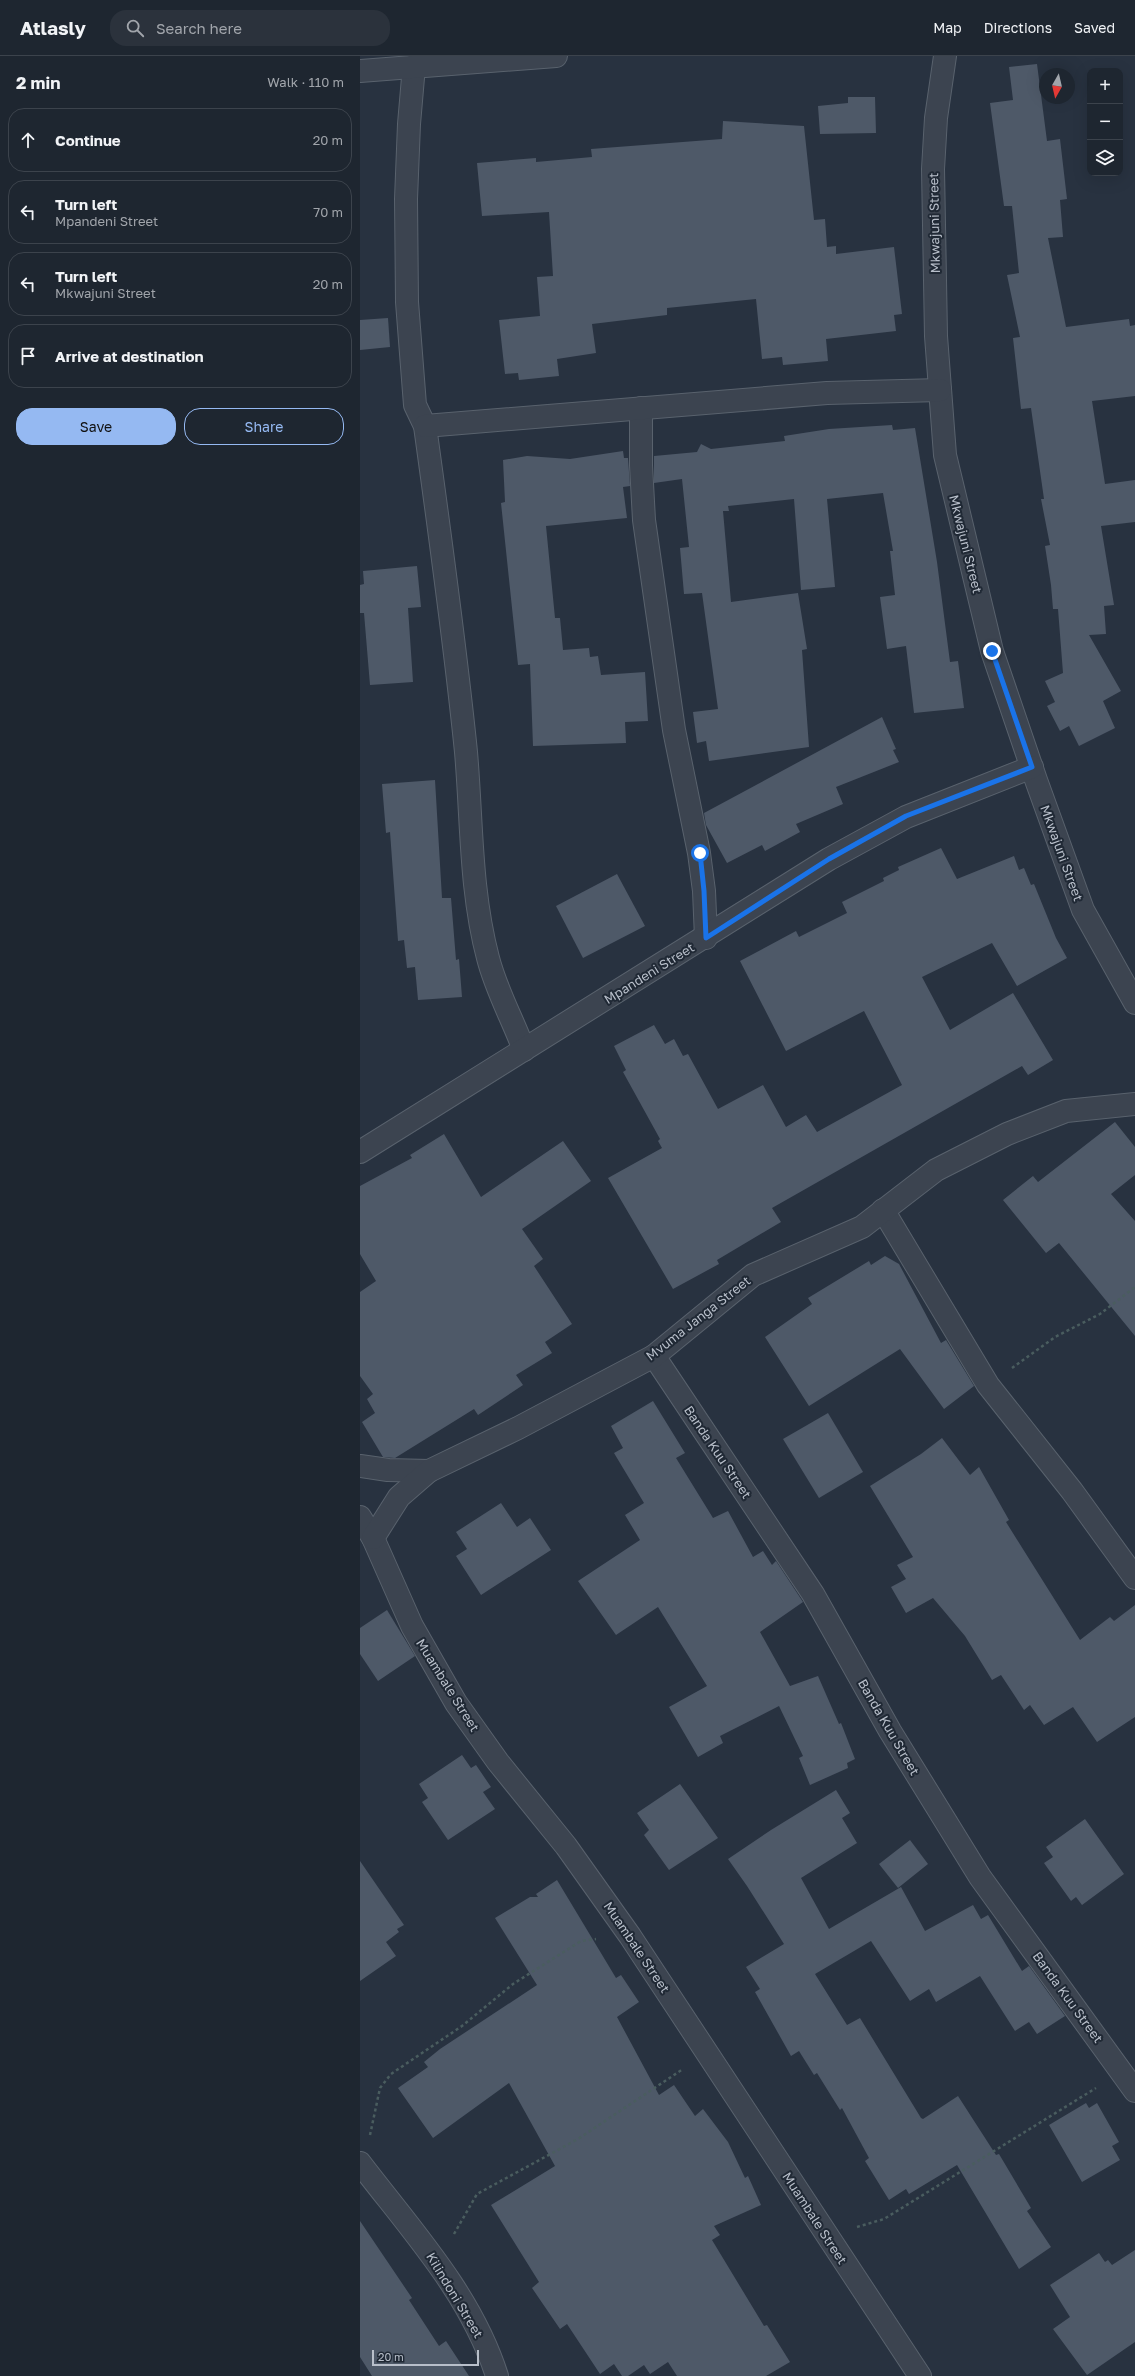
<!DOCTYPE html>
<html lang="en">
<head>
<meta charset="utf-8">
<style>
  :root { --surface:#1e2630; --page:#2b323c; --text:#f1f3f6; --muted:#a1a5ab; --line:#3c434c; --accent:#95b9f2 }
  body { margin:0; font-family:"Golos Text",sans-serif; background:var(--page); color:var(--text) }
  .controls { position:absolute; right:12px; top:12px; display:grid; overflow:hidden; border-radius:8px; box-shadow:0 4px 16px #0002 }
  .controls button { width:36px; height:36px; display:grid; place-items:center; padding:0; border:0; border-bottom:1px solid var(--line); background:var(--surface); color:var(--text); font:20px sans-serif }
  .compass { position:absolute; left:679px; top:12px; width:36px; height:36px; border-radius:50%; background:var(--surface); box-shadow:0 4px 16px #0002; rotate:188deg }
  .scale { position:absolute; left:12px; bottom:10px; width:107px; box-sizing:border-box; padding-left:4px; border:2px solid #b8bfca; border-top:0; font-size:11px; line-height:14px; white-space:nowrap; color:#b8bfca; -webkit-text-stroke:3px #202935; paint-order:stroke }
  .stop { position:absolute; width:12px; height:12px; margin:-9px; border:3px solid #1a73e8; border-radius:50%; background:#fff }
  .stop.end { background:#1a73e8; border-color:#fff; box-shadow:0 1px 4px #0008 }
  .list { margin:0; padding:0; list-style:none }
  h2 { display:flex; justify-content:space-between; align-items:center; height:52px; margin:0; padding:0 16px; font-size:17px }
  h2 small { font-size:13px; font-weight:400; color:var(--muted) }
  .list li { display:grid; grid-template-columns:26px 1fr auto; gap:12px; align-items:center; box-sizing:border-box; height:64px; margin:0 8px 8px; padding:0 8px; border:1px solid var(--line); border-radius:16px }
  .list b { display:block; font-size:15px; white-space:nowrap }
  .list p { margin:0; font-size:13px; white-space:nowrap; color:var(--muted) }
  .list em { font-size:13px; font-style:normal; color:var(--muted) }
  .actions { display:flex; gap:8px; padding:12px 16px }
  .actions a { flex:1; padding:9px 0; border:1px solid var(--accent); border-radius:16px; text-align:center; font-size:14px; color:var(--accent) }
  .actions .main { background:var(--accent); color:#111 }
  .icon { flex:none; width:22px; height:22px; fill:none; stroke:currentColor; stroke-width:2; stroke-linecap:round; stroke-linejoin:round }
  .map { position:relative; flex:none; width:775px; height:2320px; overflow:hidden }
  header { display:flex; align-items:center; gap:24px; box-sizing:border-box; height:56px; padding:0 20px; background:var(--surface); border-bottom:1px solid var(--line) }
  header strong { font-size:19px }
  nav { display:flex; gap:22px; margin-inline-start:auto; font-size:14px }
  .search { width:280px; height:36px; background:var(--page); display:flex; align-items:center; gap:10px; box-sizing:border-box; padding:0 14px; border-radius:16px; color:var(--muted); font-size:15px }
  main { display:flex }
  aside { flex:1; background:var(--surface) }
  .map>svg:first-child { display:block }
</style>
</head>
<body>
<header>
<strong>Atlasly</strong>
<div class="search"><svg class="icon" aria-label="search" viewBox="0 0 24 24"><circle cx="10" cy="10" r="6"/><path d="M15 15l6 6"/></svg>Search here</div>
<nav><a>Map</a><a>Directions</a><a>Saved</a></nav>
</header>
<main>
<aside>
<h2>2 min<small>Walk · 110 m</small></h2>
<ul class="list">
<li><svg class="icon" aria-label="ahead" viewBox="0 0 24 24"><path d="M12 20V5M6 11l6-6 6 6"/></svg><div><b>Continue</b></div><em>20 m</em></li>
<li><svg class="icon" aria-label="left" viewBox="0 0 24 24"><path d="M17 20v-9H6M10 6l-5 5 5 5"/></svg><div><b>Turn left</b><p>Mpandeni Street</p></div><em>70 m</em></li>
<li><svg class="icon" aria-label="left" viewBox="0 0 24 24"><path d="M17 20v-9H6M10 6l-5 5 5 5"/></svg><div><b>Turn left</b><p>Mkwajuni Street</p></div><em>20 m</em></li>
<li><svg class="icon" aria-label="arrive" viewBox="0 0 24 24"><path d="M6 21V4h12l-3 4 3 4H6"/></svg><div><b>Arrive at destination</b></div></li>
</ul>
<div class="actions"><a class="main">Save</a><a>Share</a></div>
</aside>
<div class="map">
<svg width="775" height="2320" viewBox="0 0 775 2320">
  <rect width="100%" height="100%" fill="#283240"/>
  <g fill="#4e5968">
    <polygon points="677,8 687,85 700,83 707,143 700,144 703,181 688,182 706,271 769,263 770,270 775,269 775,340 732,345 745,428 775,424 775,466 741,470 754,549 744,550 746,578 729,579 761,635 743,645 755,672 719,690 709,670 700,675 687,650 695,646 685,625 703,617 698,553 693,553 691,529 685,490 690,489 681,443 684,443 671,352 661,353 653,282 660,281 647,219 659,217 652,150 644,150 630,47 653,44 649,11"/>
    <polygon points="488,41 515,41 516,77 460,78 458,50 488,47"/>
    <polygon points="363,65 444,70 454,164 465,163 467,191 476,190 476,198 534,191 542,258 534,259 536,275 466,283 468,305 423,309 422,301 402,303 396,243 307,252 307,259 232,268 236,297 197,303 199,320 159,324 158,317 145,318 139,264 180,260 177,221 193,220 189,156 122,160 117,107 176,102 176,106 232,101 231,93 362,83"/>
    <polygon points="28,262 30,291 0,294 0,264"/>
    <polygon points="532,369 533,374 555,372 577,506 590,606 598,605 604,652 554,657 546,590 527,593 520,541 535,539 530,495 533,495 523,437 467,443 475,531 441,534 434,443 368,450 369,455 363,455 371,546 438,537 447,593 442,594 449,691 349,705 346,685 337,687 333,656 358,653 342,537 324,538 320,492 329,491 322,423 294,427 294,400 337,396 341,388 351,393 425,385 424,380 469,373"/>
    <polygon points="263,395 264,402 268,402 270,430 263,431 267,462 186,470 195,562 200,562 203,594 229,592 230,601 238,600 241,619 285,616 288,665 265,666 266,687 173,690 170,608 158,609 141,447 145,446 143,404 167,400 210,403"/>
    <polygon points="57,510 61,551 48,552 53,626 10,629 4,557 0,557 0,529 4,528 3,515"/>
    <polygon points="522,661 536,693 533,694 539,706 476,731 483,748 436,768 440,776 405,795 402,789 367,807 346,769 344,757"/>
    <polygon points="75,724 82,842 91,842 96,904 99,903 102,941 58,944 55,911 47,912 44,884 38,885 30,776 26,777 22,728"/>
    <polygon points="581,792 597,823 654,800 659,814 664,812 671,829 674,828 696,882 707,902 657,930 632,887 562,921 590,974 653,937 693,1004 668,1019 662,1010 412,1152 421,1166 357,1204 359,1208 313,1233 248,1122 302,1092 298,1085 300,1083 263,1016 266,1014 254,990 294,969 305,988 314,983 323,1000 328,998 358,1053 403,1029 426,1071 446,1059 457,1076 542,1029 504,955 426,995 380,905 436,875 439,881 487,857 482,846 524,825 523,822 539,814 538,811"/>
    <polygon points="257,818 285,870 223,902 196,850"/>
    <polygon points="755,1066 775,1091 775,1119 751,1138 775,1165 775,1280 699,1187 686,1197 643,1144 673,1120 678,1126"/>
    <polygon points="84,1078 121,1141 203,1085 231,1125 162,1173 183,1203 174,1210 212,1268 185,1286 192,1297 156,1319 163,1329 118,1359 114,1353 35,1402 23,1401 2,1366 15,1357 7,1343 13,1338 0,1320 0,1236 16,1225 0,1198 0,1130 52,1102 50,1099"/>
    <polygon points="525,1200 539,1208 581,1287 586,1284 614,1330 584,1353 540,1293 449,1350 405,1281 452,1248 448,1242 509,1205 511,1209"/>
    <polygon points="293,1345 325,1397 316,1402 353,1462 368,1455 393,1501 403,1495 412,1509 416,1505 443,1546 400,1576 430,1630 458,1620 479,1668 481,1667 495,1703 487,1707 488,1712 450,1729 439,1702 443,1700 419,1650 360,1680 363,1687 338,1701 309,1651 347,1630 298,1551 256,1579 218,1525 280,1484 265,1459 284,1447 254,1397 263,1392 251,1370"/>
    <polygon points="468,1357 503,1416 459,1442 423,1383"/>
    <polygon points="582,1382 610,1419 619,1411 649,1464 646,1466 720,1584 750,1561 754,1565 775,1549 775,1661 737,1686 713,1651 684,1669 670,1649 664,1654 641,1619 632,1624 605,1580 573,1542 546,1557 531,1531 546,1523 537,1509 553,1501 510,1430 561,1398"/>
    <polygon points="141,1447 157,1471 170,1462 191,1494 121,1539 96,1500 107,1493 96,1476"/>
    <polygon points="27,1554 55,1600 18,1625 0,1598 0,1572"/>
    <polygon points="102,1699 111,1712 116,1709 131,1731 123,1736 135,1753 88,1784 62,1746 68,1742 59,1728"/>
    <polygon points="320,1728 358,1782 309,1814 284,1779 289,1774 277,1757"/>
    <polygon points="476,1734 490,1757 482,1762 497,1787 441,1822 469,1873 541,1831 565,1875 613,1849 621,1863 628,1859 662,1915 669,1910 705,1960 677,1978 669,1966 655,1975 620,1920 576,1946 569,1933 550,1945 511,1885 455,1918 487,1969 500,1962 561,2062 563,2063 598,2040 636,2099 639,2098 671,2152 667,2155 691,2191 659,2213 597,2109 549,2138 546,2133 529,2144 505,2105 509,2102 482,2052 480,2054 457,2017 454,2019 439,1995 431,2000 395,1936 400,1933 386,1911 424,1888 387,1830 368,1803 411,1774"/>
    <polygon points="725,1763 764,1818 722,1849 716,1841 711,1845 684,1807 693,1801 686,1791"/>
    <polygon points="550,1784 568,1808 538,1832 519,1808"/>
    <polygon points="0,1805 44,1869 37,1873 39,1876 26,1886 36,1900 0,1925"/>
    <polygon points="197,1824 256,1922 261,1919 279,1946 257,1961 299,2039 314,2029 335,2060 343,2053 368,2086 385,2122 388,2120 401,2149 354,2170 360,2179 352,2184 404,2270 407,2269 430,2306 406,2320 317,2320 308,2306 290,2318 284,2309 268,2320 262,2320 254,2308 240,2318 207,2268 200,2273 172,2232 179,2226 131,2149 195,2110 149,2027 73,2082 38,2032 68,2011 64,2006 80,1993 177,1929 135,1862 170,1841 178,1841 176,1838"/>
    <polygon points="726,2047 729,2052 737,2047 759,2086 752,2090 760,2104 722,2126 689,2069"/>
    <polygon points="0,2165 52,2242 49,2244 79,2290 86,2285 109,2320 12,2320 0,2301"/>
    <polygon points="775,2194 775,2286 727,2319 693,2273 710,2261 690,2229 739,2197 745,2206 748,2204 752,2209"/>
  </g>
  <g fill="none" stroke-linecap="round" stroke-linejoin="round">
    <g stroke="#59626d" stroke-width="24">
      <g id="minor">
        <polyline points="585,0 576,62 573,113 576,280 585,399 632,595 676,724 723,854 775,947"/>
        <path d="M54,10L49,68L46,143L47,246L55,349L65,370C80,479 95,587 106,696C112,765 110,834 128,902C136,934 153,964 164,994"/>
        <polyline points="0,15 196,0"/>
        <polyline points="281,352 281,409 284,464 314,674 339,797 344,835 346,882"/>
        <polyline points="65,370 467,337 580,334"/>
        <polyline points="0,1096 469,803 546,761 672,711"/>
        <polyline points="523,1154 628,1329 712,1435 775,1522"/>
        <polyline points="294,1300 453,1538 530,1675 620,1821 775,2035"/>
        <polyline points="0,1410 28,1414 69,1415"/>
        <polyline points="0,1461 13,1482 52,1570 96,1647 138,1706 206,1790 270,1880 560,2320"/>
        <polyline points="13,1482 39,1441 69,1415 158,1372 294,1300 393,1219 502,1171 576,1114 647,1078 706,1055 775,1048"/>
        <path d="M0,2107C51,2174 111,2238 137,2320"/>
      </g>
    </g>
    <g stroke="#4a5d5f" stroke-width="2.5" stroke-dasharray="3 3" stroke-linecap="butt">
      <polyline points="652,1312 695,1281 740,1258 775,1231"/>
      <polyline points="10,2079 20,2032 31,2018 102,1970 153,1928 221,1885 236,1883"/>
      <polyline points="497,2171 524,2163 736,2032"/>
      <polyline points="94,2178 117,2138 218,2083 323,2013"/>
    </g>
    <use href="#minor" stroke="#3c4450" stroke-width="22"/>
  </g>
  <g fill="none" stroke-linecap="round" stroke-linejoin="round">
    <polyline stroke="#1a73e8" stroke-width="5" points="340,797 344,835 346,882 469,803 546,760 672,711 632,595"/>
  </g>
  <g text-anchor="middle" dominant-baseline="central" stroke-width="4" stroke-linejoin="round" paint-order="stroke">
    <g font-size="13" fill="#b8bfca" stroke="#202935">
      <text transform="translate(574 167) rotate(-91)">Mkwajuni Street</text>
      <text transform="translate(606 488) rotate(76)">Mkwajuni Street</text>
      <text transform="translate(702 797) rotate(70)">Mkwajuni Street</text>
      <text transform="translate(289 917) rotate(-32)">Mpandeni Street</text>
      <text transform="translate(338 1262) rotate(-38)">Mvuma Janga Street</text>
      <text transform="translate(358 1396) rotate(56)">Banda Kuu Street</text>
      <text transform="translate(88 1629) rotate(58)">Muambale Street</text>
      <text transform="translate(529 1671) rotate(60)">Banda Kuu Street</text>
      <text transform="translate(277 1891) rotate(56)">Muambale Street</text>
      <text transform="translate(708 1941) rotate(54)">Banda Kuu Street</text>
      <text transform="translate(455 2162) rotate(57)">Muambale Street</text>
      <text transform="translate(95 2239) rotate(59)">Kilindoni Street</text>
    </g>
  </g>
</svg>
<div class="controls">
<button>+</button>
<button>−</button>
<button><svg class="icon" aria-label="layers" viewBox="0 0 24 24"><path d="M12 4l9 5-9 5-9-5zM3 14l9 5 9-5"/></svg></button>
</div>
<svg class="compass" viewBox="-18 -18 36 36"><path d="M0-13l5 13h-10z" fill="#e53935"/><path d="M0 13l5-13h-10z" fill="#a1a5ab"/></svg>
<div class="scale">20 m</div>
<div class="stop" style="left:340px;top:797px"></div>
<div class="stop end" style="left:632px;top:595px"></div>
</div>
</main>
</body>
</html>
